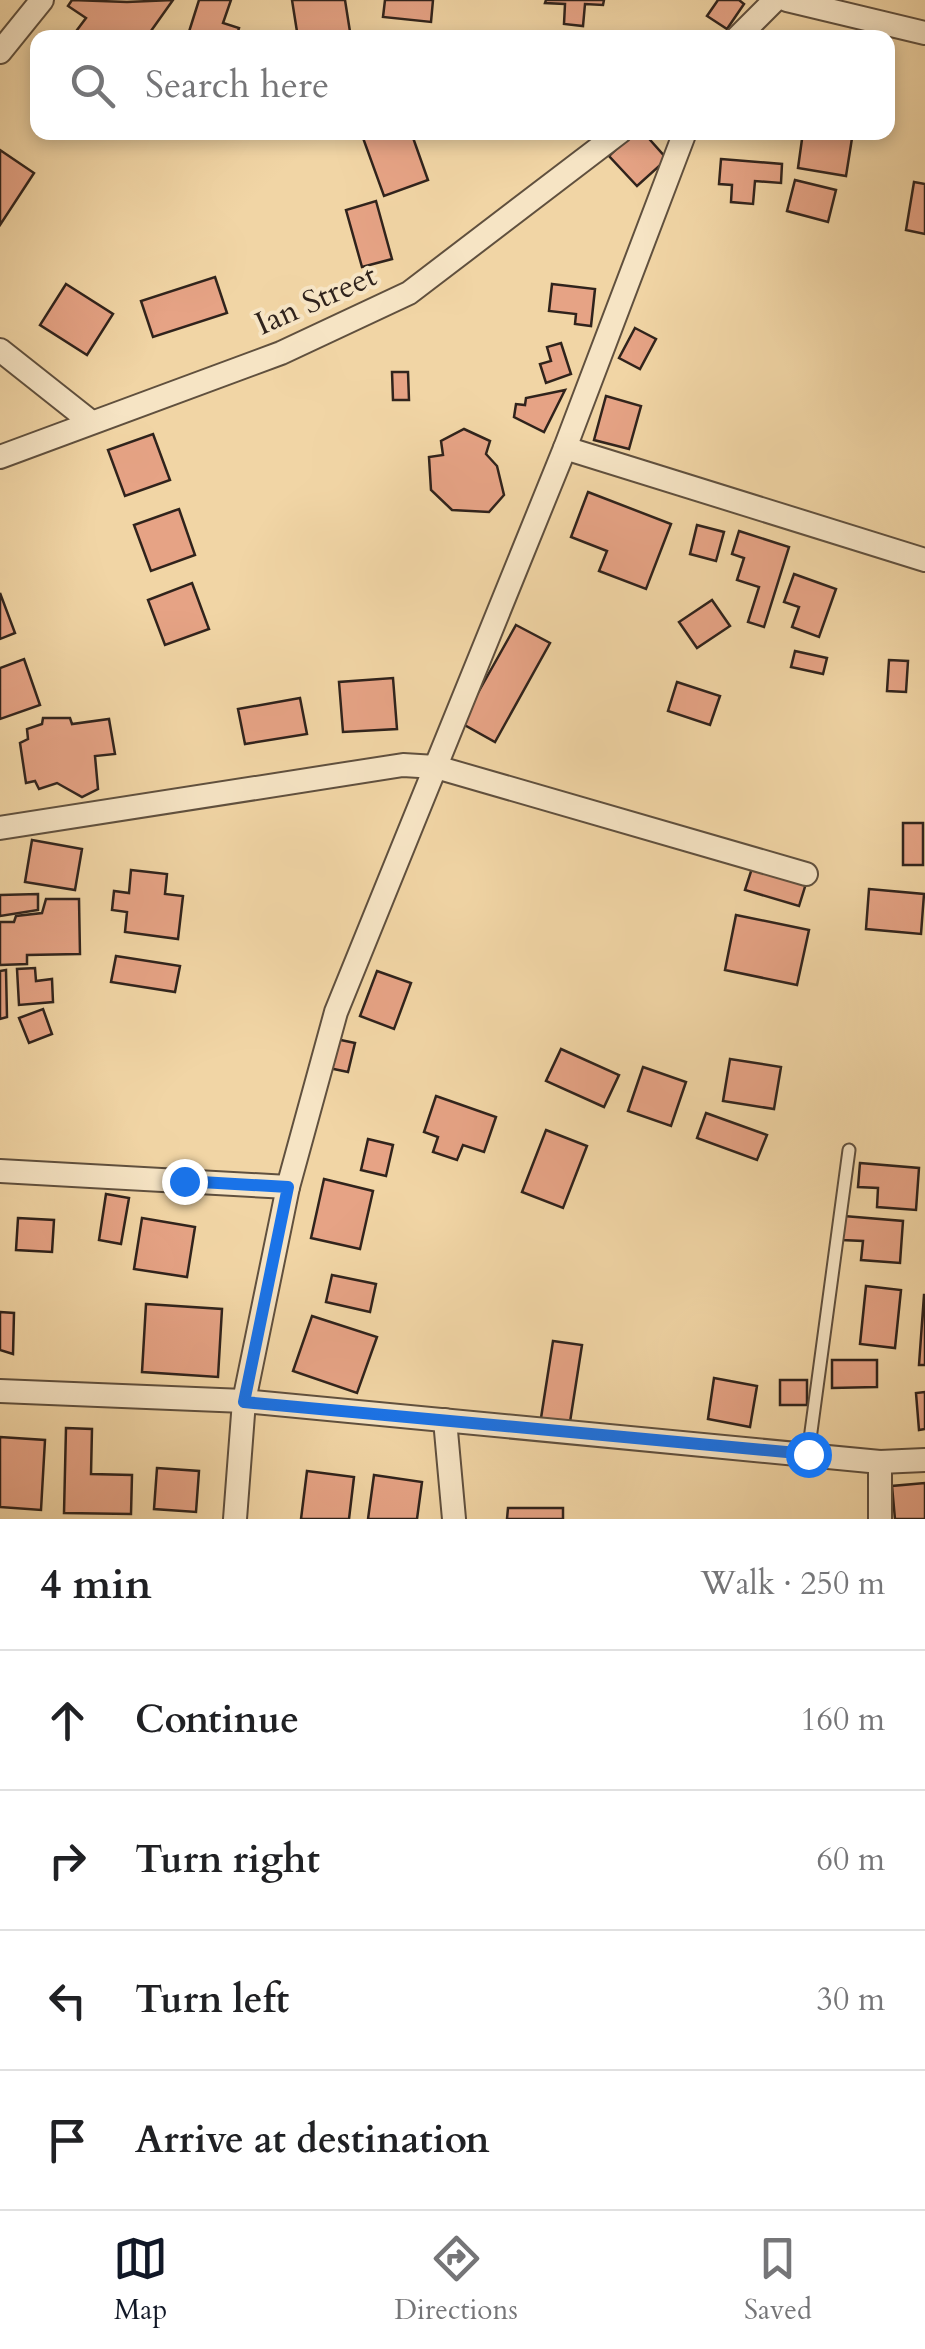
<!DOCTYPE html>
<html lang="en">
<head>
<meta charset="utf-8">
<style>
  :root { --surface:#fff; --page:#f2f2f2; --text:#202124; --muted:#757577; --line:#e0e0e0; --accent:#111827 }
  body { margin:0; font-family:Cardo,serif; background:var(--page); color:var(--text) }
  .stop { position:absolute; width:30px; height:30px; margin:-22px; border:8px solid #1a73e8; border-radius:50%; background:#fff }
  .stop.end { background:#1a73e8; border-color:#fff; box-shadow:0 2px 10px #0008 }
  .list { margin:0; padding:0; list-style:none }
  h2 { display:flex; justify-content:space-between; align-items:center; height:130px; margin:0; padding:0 40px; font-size:42px }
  h2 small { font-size:32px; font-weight:400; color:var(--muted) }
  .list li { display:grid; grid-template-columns:65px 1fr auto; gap:30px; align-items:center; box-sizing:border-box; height:140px; padding:0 40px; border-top:2px solid var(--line) }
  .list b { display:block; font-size:38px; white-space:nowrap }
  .list em { font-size:32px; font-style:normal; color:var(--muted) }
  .icon { flex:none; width:55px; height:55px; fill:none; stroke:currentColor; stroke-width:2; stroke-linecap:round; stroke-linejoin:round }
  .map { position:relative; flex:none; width:925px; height:1519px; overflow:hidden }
  .search { position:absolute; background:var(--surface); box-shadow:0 5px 15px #0003; left:30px; right:30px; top:30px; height:110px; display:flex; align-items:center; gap:25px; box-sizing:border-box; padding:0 35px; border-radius:20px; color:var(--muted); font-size:38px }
  .sheet { height:690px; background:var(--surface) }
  nav { display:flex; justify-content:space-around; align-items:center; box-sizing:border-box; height:140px; border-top:2px solid var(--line); background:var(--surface); font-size:28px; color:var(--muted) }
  nav a { display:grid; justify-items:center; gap:5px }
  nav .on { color:var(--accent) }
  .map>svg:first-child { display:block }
</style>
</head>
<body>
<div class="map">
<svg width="925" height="1519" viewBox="0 0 925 1519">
  <rect width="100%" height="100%" fill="#f1d5a5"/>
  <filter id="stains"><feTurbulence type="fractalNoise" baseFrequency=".002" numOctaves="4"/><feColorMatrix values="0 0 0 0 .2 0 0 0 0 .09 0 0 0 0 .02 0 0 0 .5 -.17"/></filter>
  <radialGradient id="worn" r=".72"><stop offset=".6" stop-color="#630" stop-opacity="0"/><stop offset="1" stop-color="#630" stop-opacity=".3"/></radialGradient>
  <g fill="#e6a385" stroke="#30231c" stroke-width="2.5">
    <polygon points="72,0 127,2 173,0 146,38 79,38 74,34 86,18 68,6"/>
    <polygon points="199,0 231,0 223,23 239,28 236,38 187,38"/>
    <polygon points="292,0 345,0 351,38 298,38"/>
    <polygon points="385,0 433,0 431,22 383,17"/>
    <polygon points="546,0 604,0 603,5 585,4 583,26 564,24 565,4 545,3"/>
    <polygon points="718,0 739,0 744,4 727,29 707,16"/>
    <polygon points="377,132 411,132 428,180 384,196 363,138"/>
    <polygon points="634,132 643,132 667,159 637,186 609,156"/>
    <polygon points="803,132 853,132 846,176 798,168"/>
    <polygon points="0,150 34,173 0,225"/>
    <polygon points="721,159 782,164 781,183 755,181 753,204 731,202 732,185 719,184"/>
    <polygon points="795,180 836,190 828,222 787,211"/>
    <polygon points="914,182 925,184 925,234 906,230"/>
    <polygon points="376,201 392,259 362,267 346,210"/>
    <polygon points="215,277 227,313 153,337 141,301"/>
    <polygon points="66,284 113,314 87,355 40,325"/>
    <polygon points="552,284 595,289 591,326 575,324 576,314 549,311"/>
    <polygon points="635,328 656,339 640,369 619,358"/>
    <polygon points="561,343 571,374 546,383 540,364 551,361 547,347"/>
    <polygon points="392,372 408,372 409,400 393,400"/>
    <polygon points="565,390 544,432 514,417 516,404 525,405 526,398"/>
    <polygon points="606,396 641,406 629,449 594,440"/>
    <polygon points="464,429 490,441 486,454 497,466 504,495 489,512 452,510 431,490 429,457 443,455 441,441"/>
    <polygon points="153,434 170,480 125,496 108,450"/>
    <polygon points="588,492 671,524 646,589 599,571 607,551 571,537"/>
    <polygon points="179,509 195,555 151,571 134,525"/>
    <polygon points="697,525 724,532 716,561 690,554"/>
    <polygon points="739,531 789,547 764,627 748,622 759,587 737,580 744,558 732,554"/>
    <polygon points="794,574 836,589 819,637 792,627 799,607 784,602"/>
    <polygon points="192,583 209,629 165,645 148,600"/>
    <polygon points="0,593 15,633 0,639"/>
    <polygon points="712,600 730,626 697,648 679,622"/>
    <polygon points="516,625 550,643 495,742 461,723"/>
    <polygon points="795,651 827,658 823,674 791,667"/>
    <polygon points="24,659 40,705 0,719 0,668"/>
    <polygon points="889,660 908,661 906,692 887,691"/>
    <polygon points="393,678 397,729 343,732 339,682"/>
    <polygon points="677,682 720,696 710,725 668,711"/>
    <polygon points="300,698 307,734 245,744 238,709"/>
    <polygon points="43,718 70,718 72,724 109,719 115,754 95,756 98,789 82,797 57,783 39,789 35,781 26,783 20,743 28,739 27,729 42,724"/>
    <rect x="903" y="823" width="20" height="42"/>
    <polygon points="32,840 82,849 75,890 25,882"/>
    <polygon points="754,862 808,877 799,906 745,890"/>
    <polygon points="131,870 167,874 165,894 183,896 178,939 125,932 127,912 112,910 114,891 129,893"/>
    <polygon points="869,889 924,894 921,934 866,929"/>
    <polygon points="38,894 38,910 0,916 0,895"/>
    <polygon points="46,899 79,899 80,954 27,955 27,964 0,965 0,922 14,922 16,916 42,913"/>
    <polygon points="736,915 809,930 797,985 725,970"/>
    <polygon points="116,956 180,966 175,992 111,982"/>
    <polygon points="35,968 36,981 52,979 53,1002 19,1005 17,969"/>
    <polygon points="6,970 7,1017 0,1019 0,971"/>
    <polygon points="377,971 411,983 394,1029 360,1016"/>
    <polygon points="43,1009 52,1034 29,1043 19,1018"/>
    <polygon points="336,1039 355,1043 348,1072 329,1068"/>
    <polygon points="561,1049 619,1075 604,1107 546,1081"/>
    <polygon points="730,1059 781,1067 774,1109 723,1101"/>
    <polygon points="643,1067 686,1082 671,1126 628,1111"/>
    <polygon points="436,1096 496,1117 484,1152 463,1145 457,1160 433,1152 438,1137 424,1132"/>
    <polygon points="706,1113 767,1135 757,1160 697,1138"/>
    <polygon points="546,1130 587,1146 563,1208 522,1192"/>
    <polygon points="368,1139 393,1145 386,1176 361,1170"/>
    <polygon points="860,1163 919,1168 916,1210 877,1207 878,1188 858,1187"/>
    <polygon points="324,1179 373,1191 360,1249 311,1238"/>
    <polygon points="106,1194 129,1198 121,1244 99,1240"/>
    <polygon points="844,1216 903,1221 900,1263 861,1260 863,1241 842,1240"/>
    <polygon points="18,1218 54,1220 52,1252 16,1250"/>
    <polygon points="142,1218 195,1227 187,1277 134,1269"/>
    <polygon points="332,1275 376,1284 370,1312 326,1302"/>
    <polygon points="866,1286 901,1290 895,1348 860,1344"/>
    <polygon points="924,1295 925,1295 925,1365 919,1365"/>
    <polygon points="146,1304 222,1309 218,1377 142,1372"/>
    <polygon points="0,1312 14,1313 13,1354 0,1350"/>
    <polygon points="312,1316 377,1337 357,1393 293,1371"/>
    <polygon points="553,1341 582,1345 570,1422 541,1418"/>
    <polygon points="832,1360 877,1360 877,1387 832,1388"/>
    <polygon points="714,1378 757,1386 750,1427 708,1419"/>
    <rect x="780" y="1380" width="27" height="25"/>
    <polygon points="925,1392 925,1429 919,1430 916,1393"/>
    <polygon points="66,1428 92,1429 91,1474 132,1475 131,1514 64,1513"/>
    <polygon points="0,1437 45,1440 41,1510 0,1507"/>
    <polygon points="157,1468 199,1471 196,1512 154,1509"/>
    <polygon points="307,1471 354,1477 349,1519 301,1519"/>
    <polygon points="374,1475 422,1482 417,1519 368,1519"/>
    <polygon points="925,1483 925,1519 895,1519 892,1486"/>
    <polygon points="508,1508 563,1508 563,1519 507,1519"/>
  </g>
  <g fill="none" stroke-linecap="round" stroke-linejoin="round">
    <g stroke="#60503e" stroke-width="15">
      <polyline id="lane" points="808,1454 849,1150"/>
    </g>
    <g stroke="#60503e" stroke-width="26">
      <g id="street">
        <polyline points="787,0 925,33"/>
        <polyline points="737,38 775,0"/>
        <polyline points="0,52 42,0"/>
        <polyline points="0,350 91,422"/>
        <polyline points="565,448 925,560"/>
        <polyline points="0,457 281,353 409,293 620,132"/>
        <polyline points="0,828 403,765 436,767 806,874"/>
        <polyline points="0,1171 288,1187"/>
        <polyline points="0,1391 244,1401 880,1462 925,1460"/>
        <polyline points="445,1420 454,1519"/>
        <polyline points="880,1462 880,1519"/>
        <polyline points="235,1519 244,1401 288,1187 336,1012 565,448 685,132"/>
      </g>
    </g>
    <use href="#lane" stroke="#f6e4c4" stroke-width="11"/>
    <use href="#street" stroke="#f6e4c4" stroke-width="22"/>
  </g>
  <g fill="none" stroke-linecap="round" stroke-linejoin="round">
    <polyline stroke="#1a73e8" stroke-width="12" points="184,1181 288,1187 244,1402 808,1454"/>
  </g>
  <g text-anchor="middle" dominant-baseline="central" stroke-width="8" stroke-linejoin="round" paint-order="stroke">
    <g font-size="32" fill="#30231c" stroke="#f6e4c4">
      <text transform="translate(316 300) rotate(-24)">Ian Street</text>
    </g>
  </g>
  <rect width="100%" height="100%" filter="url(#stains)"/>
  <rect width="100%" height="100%" fill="url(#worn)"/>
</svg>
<div class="stop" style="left:808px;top:1454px"></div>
<div class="stop end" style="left:184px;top:1181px"></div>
<div class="search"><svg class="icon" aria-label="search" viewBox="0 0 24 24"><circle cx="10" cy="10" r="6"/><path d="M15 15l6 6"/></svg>Search here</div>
</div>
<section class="sheet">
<h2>4 min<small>Walk · 250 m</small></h2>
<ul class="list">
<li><svg class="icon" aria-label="ahead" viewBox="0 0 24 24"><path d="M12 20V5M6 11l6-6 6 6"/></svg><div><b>Continue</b></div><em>160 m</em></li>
<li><svg class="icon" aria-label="right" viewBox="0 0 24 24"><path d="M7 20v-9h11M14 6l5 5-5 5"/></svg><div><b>Turn right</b></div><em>60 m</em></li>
<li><svg class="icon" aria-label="left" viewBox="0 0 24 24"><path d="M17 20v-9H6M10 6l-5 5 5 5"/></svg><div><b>Turn left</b></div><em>30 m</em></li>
<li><svg class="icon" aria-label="arrive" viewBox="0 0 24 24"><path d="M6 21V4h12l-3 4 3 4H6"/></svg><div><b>Arrive at destination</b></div></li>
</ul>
</section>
<nav>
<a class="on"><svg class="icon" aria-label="map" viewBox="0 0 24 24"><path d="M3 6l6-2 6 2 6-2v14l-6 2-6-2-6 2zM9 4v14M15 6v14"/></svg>Map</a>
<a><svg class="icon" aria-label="directions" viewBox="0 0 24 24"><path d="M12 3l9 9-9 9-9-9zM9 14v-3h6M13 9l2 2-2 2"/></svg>Directions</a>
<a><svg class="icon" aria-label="saved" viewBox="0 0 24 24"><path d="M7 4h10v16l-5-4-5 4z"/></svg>Saved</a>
</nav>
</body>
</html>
